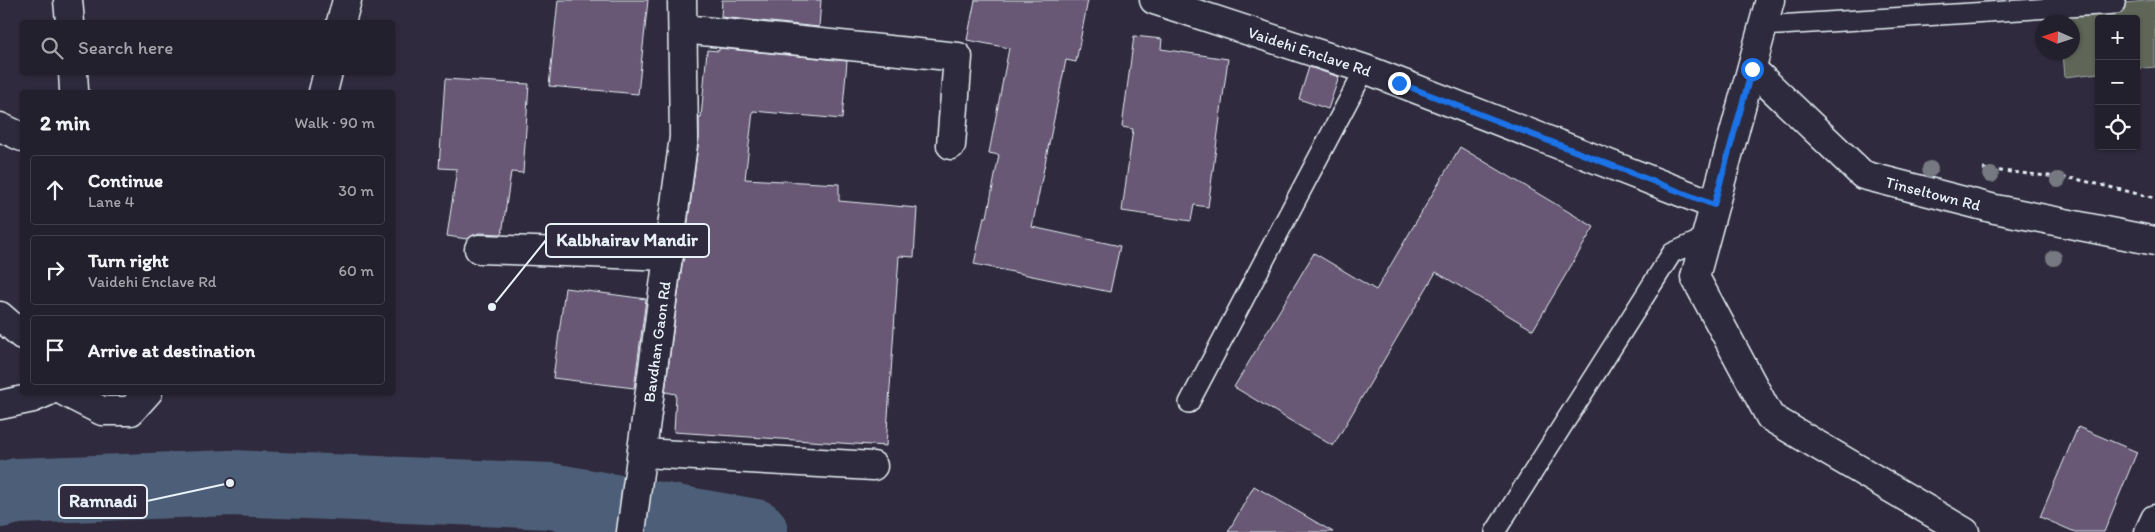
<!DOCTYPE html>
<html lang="en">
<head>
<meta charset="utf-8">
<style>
  :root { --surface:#23202e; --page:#2f2d3a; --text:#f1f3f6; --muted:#a3a3aa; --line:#403e4a }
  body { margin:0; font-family:Itim,sans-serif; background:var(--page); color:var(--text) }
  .controls { position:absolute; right:15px; top:15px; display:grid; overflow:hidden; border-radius:5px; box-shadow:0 1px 4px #0004 }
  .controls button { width:45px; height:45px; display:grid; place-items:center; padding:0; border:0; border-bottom:1px solid var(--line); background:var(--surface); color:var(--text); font:25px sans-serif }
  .compass { position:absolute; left:2035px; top:15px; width:45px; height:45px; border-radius:50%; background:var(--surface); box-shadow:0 1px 4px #0004; rotate:273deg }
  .stop { position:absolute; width:15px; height:15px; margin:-11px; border:4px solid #1a73e8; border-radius:50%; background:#fff }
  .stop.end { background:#1a73e8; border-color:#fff; box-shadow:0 1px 5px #0008 }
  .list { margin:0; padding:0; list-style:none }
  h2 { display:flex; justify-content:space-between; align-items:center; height:65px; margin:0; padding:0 20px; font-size:21px }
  h2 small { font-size:16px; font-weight:400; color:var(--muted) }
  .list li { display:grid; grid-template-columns:32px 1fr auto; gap:15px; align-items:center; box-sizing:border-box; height:70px; margin:0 10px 10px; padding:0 10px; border:1px solid var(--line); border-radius:5px }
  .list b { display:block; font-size:19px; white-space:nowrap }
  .list p { margin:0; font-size:16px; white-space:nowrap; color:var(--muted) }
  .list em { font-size:16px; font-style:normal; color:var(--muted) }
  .icon { flex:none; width:28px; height:28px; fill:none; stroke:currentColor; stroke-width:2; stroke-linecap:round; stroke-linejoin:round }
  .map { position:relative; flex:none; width:2155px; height:532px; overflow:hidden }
  .search { position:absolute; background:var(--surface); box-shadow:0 1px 4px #0004; left:20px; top:20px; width:375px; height:55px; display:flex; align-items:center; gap:12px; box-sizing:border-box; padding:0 18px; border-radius:5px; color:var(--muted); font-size:19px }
  .panel { position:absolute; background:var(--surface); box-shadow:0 1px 4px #0004; left:20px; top:90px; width:375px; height:305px; border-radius:5px }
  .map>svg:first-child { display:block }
</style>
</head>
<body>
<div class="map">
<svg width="2155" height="532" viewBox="0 0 2155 532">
  <rect width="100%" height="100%" fill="#2f2a3d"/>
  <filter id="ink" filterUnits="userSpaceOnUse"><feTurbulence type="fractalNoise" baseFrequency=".02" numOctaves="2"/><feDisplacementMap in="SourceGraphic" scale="10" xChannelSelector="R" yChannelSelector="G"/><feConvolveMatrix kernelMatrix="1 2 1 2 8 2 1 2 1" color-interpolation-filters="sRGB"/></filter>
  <g filter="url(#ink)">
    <polygon fill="#5e6659" stroke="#a3aca8" points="2155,0 2155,67 2136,69 2136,19 2099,19 2099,73 2065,77 2063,53 2072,52 2072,22 2060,22 2058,10"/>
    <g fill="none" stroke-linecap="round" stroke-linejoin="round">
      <polyline stroke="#4e5e78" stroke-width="66" points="0,495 17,491 230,483 551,496 755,532"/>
    </g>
    <g fill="#675874" stroke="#e8f1f8">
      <polygon points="558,0 648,0 638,94 549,86"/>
      <polygon points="722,0 821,0 819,27 721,17"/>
      <polygon points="975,0 1088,0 1076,62 1066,60 1032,227 1120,246 1110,292 974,264 984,217 987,217 999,155 989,153 1009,48 967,40"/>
      <polygon points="1134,36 1162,39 1161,49 1228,59 1208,207 1194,205 1191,221 1122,211 1133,129 1122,127"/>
      <polygon points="719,48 847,61 842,119 753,111 745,179 839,184 839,201 917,208 914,257 899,256 886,446 674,432 676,394 665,392 699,139 699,118 701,118 707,50 719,51"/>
      <polygon points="1309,67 1339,77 1328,109 1299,99"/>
      <polygon points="445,79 529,84 523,173 511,172 502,234 479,233 467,239 447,236 457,169 439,168"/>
      <polygon points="1460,147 1594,227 1533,330 1436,272 1333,446 1234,387 1314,253 1376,290"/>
      <polygon points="565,288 646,299 634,388 553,378"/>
      <polygon points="2078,427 2137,452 2104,532 2075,532 2040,517"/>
      <polygon points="1254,486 1333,532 1228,532"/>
    </g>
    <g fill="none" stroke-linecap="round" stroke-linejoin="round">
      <g stroke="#e8f1f8" stroke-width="22">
        <g id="lane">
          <polyline points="1762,26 2116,4 2115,0"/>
          <polyline points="1189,403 1365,69"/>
          <polyline points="1495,532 1672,253 1707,237"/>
        </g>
      </g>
      <g stroke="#e8f1f8" stroke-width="31">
        <g id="street">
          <polyline points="68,0 70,22"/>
          <path id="s1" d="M1154,0L1365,69L1714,205"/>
          <polyline points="1770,0 1695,277 1770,417 1965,532"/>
          <polyline points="341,22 347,0"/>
          <polyline points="683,29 958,57 951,145"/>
          <path id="s2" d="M1752,69L1863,175L1995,209L2155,241"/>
          <polyline points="73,72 74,90"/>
          <polyline points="323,92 328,72"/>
          <polyline points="0,127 22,137"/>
          <polyline points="479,249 669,256"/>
          <polyline points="0,316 22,335"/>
          <polyline points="65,392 102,411 131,411 148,392"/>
          <polyline points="0,405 33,398 47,392"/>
          <polyline points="643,453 873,466"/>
          <polyline points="2149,532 2155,519"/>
        </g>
      </g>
      <g stroke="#e8f1f8" stroke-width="31">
        <g id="secondary">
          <path id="s3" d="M631,532L684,137L682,0"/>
        </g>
      </g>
      <polyline stroke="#e8f1f8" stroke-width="3" stroke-dasharray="4 4" stroke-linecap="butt" points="1983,169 2076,179 2155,198"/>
      <use href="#lane" stroke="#2f2a3d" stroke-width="19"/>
      <use href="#street" stroke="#2f2a3d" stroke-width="28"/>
      <use href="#secondary" stroke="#2f2a3d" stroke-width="28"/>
    </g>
    <g fill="#767981">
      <circle cx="1930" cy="169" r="8"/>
      <circle cx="1991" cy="175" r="8"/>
      <circle cx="2058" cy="180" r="8"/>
      <circle cx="2054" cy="258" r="8"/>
    </g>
  </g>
  <g fill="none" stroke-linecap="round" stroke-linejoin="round" filter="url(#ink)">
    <polyline stroke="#1a73e8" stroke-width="6" points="1399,83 1714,205 1752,69"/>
  </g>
  <g text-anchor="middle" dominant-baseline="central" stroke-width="4" stroke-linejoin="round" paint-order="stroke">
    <g font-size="16" fill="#e8f1f8" stroke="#2f2a3d">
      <text stroke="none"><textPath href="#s1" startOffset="164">Vaidehi Enclave Rd</textPath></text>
      <text stroke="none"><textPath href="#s2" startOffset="226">Tinseltown Rd</textPath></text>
      <text stroke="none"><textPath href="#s3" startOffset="192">Bavdhan Gaon Rd</textPath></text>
    </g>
  </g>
  <path fill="none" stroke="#e8f1f8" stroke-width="2" d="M492 307L546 240M230 483L147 501"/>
  <g fill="#e8f1f8" stroke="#2f2a3d" stroke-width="2">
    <circle cx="492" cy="307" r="5"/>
    <circle cx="230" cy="483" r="5"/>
  </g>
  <g fill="#2f2a3d" stroke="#e8f1f8" stroke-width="2">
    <rect x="546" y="224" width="163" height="33" rx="5"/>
    <rect x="59" y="485" width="88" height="33" rx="5"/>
  </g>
  <g font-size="18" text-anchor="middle" font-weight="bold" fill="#e8f1f8">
    <text x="627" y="246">Kalbhairav Mandir</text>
    <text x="103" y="507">Ramnadi</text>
  </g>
</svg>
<div class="controls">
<button>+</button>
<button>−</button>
<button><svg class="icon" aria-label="locate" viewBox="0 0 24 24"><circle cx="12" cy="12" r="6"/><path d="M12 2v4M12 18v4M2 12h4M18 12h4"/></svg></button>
</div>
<svg class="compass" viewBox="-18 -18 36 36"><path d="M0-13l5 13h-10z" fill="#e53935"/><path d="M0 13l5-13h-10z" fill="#a3a3aa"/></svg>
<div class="stop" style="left:1752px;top:69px"></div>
<div class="stop end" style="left:1399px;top:83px"></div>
<div class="search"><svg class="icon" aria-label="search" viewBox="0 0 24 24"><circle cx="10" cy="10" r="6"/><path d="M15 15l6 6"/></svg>Search here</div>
<section class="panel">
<h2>2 min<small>Walk · 90 m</small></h2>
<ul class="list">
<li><svg class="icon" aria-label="ahead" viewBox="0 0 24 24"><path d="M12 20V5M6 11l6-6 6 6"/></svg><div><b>Continue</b><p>Lane 4</p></div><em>30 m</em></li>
<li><svg class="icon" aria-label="right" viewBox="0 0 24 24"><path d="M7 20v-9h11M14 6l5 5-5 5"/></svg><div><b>Turn right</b><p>Vaidehi Enclave Rd</p></div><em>60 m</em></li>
<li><svg class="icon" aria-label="arrive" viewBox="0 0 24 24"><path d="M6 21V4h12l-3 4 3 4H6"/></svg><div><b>Arrive at destination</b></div></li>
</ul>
</section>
</div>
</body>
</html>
